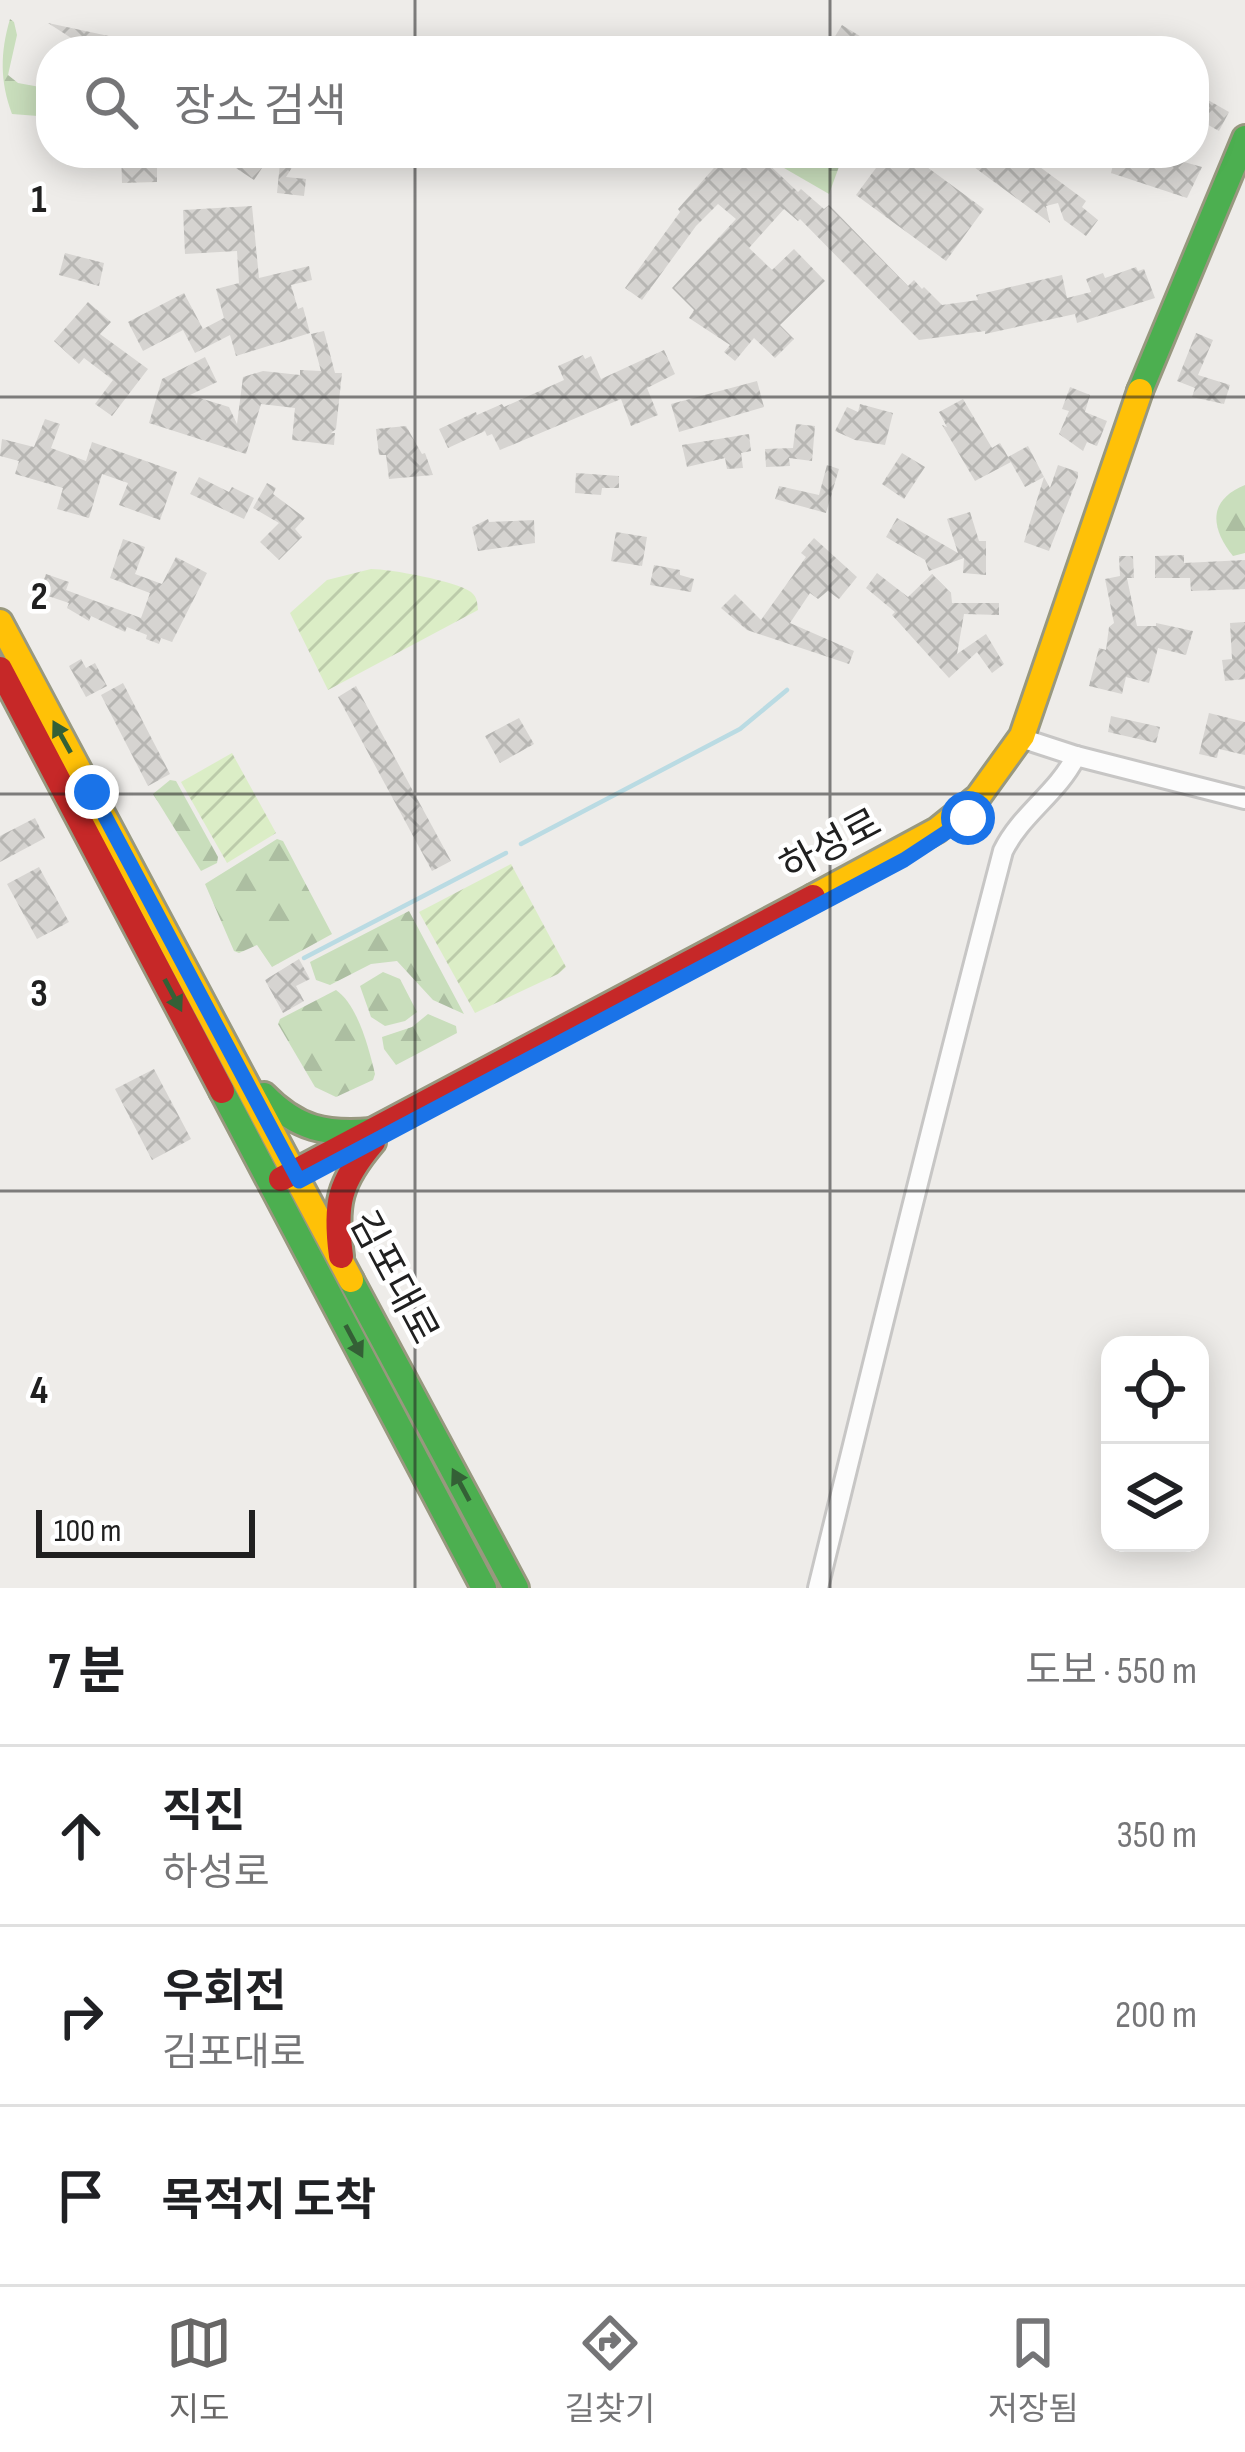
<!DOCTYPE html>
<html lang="ko">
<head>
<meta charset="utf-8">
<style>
  :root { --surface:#fff; --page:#f2f2f2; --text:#202124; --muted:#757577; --line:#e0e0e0; --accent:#686766 }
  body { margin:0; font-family:"Sofia Sans Condensed","Noto Sans KR",sans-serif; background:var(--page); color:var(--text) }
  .controls { position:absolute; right:36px; bottom:36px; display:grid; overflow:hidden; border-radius:24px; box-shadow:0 6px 30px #0003 }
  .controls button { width:108px; height:108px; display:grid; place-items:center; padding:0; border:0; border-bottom:3px solid var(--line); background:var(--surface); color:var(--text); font:60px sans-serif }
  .scale { position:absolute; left:36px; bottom:30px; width:219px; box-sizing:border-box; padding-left:12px; border:6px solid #202020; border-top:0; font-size:33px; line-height:42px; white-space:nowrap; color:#202020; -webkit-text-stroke:9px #fff; paint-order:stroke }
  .stop { position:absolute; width:36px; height:36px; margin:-27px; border:9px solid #1a73e8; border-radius:50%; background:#fff }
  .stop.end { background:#1a73e8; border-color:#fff; box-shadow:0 3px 12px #0008 }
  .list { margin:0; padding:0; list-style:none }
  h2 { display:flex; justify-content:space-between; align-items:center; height:156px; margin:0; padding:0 48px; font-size:51px }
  h2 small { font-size:39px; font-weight:400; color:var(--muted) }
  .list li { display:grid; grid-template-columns:78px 1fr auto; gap:36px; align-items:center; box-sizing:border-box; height:180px; padding:0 48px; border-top:3px solid var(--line) }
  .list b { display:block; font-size:45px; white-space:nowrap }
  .list p { margin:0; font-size:39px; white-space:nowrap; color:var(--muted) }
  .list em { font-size:39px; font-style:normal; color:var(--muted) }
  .icon { flex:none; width:66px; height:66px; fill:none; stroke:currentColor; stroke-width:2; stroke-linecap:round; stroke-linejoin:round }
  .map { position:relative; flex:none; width:1245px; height:1588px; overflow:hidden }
  .search { position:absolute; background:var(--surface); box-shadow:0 6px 30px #0003; left:36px; right:36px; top:36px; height:132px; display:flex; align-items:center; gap:30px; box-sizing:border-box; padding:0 42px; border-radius:48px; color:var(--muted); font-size:45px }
  .sheet { height:696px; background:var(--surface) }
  nav { display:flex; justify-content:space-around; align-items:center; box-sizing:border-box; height:168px; border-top:3px solid var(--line); background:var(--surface); font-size:33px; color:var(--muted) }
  nav a { display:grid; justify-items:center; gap:6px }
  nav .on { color:var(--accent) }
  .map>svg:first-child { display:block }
</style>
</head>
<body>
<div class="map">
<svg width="1245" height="1588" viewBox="0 0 1245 1588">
  <defs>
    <pattern id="forest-firs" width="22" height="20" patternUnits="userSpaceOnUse" patternTransform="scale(3)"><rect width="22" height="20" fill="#c9debc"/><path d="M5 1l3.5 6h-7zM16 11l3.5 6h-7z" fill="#acbea1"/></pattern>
    <pattern id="garden-furrows" width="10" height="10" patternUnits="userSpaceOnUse" patternTransform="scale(3)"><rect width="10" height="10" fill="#dbedc6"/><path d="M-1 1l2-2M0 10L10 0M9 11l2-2" fill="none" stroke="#bccbaa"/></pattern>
    <pattern id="building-cross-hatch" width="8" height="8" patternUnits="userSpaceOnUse" patternTransform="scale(3)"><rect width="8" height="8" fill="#d6d4d1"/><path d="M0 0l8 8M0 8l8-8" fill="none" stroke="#b7b6b3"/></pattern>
  </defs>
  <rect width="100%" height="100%" fill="#eeece9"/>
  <g fill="url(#forest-firs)">
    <path d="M10,19L14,22L17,35L8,75L18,83L51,89V117L12,114C0,81 0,53 10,19Z"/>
    <polygon points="758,153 844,153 829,194"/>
    <path d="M1245,485V553L1233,556C1210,527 1208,500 1245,485Z"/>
    <polygon points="170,780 176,781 218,857 217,863 201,871 153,794"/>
    <polygon points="277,839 283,841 332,934 272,967 257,945 239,953 234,951 205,884"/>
    <polygon points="409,911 464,1014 433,1000 397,961 371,964 330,985 316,980 310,962"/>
    <polygon points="383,972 400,979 417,1012 405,1021 385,1026 371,1017 360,986"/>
    <path d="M336,990C358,1005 369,1049 375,1074L373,1080L336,1097L315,1087L278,1024L280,1019Z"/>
    <polygon points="428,1014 456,1026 457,1033 396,1065 384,1049 382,1037 412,1027"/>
  </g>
  <g fill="url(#garden-furrows)">
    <path d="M371,569C390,569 456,581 471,592C478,598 477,603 478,610L328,690L290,613L327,580Z"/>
    <polygon points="232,753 276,833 227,863 181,782"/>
    <polygon points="511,864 566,967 558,974 475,1013 419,912"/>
  </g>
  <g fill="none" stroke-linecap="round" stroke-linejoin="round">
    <g stroke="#badbe3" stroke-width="4.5">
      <polyline points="521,844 740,729 787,690"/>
      <polyline points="304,958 506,853"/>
    </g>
  </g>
  <g fill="url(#building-cross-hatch)">
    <polygon points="48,23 132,41 130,51 85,51 85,47"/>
    <polygon points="842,25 884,51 826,51"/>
    <polygon points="1194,92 1229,112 1219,131 1194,117"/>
    <polygon points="121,153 157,153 157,182 122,183"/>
    <polygon points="213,153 272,153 254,180"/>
    <polygon points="281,153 298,158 286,177 306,179 304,196 277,193"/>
    <polygon points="727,153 746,153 759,164 763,159 798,192 801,189 824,209 829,205 908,286 914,280 922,289 924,287 942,305 978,300 976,295 1062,275 1067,298 1091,292 1086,279 1103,273 1105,278 1136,267 1138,271 1144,269 1155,298 1077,323 1075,314 985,334 985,331 919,340 800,219 798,221 784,209 749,248 772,270 794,249 825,281 780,325 794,339 775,358 754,338 735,361 724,352 730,345 689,318 694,310 672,288 736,219 718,204 696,226 642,300 625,288 680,212 678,209"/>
    <polygon points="874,153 884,158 888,153 908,153 984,209 946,261 856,195 876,168 868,161"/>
    <polygon points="955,153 1021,153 1086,201 1082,207 1098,220 1086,236 1064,220 1058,203 1046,206 1050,223"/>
    <polygon points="1116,153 1152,153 1202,167 1187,198 1111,173"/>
    <polygon points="252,206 259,278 309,266 312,280 291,285 298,309 303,307 310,333 236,356 230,335 195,353 183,330 143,351 128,322 184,293 203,329 224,318 216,289 239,283 237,251 185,254 183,210"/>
    <polygon points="65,253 104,263 99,286 59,275"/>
    <polygon points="88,302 111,322 100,334 148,369 112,416 95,404 113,380 84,358 79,364 54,341"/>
    <polygon points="324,331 335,373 342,373 336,429 331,433 335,433 334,445 292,440 295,408 261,404 246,454 149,423 162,379 205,357 217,382 190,395 229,407 237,424 243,377 263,371 300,375 300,370 321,371 311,334"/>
    <polygon points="1196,333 1213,340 1198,375 1230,385 1224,404 1192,397 1195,388 1177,381"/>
    <polygon points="664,350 675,374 647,388 658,415 631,426 621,399 500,450 492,434 487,436 485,431 448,448 439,429 476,412 477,415 502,404 504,407 564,380 558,366 583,355 585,359 591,356 601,379"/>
    <polygon points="757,381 764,407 679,432 671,404"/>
    <polygon points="1070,387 1090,395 1085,412 1107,421 1097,446 1087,442 1083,451 1059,434 1069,411 1062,409"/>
    <polygon points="963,399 992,448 1000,443 1011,462 975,481 942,425 947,427 939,412"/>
    <polygon points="860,404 893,413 885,445 855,440 835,431 847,407 858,412"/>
    <polygon points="45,419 60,424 51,448 86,461 92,442 177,472 160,520 119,505 128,483 102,474 89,518 57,509 63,488 15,474 19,461 0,456 2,439 34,447"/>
    <polygon points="796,424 815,426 812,461 789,458 790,466 766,467 765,449 793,448"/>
    <polygon points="406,426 422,454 425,453 433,475 389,479 386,455 379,455 376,429"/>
    <polygon points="749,434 751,451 741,453 743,468 727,469 725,458 687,467 682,445"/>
    <polygon points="1028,446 1044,477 1025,487 1008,457"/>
    <polygon points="902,453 925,467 904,499 882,484"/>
    <polygon points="827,465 839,469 826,513 775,499 779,486 819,495"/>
    <polygon points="1058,465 1078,472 1078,477 1049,551 1024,542 1044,477 1050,488"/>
    <polygon points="576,473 619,476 619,488 602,488 601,495 575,493"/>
    <polygon points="199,477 229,492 232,487 254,498 244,519 190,494"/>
    <polygon points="267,483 276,488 273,494 305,518 295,529 302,537 279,560 260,542 279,523 253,508"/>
    <polygon points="970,512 979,541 986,541 986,575 963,573 964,558 929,571 925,560 886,537 897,518 958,553 947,519"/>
    <polygon points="488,519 489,522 534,520 535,543 478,551 472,527"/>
    <polygon points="616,532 647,537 642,566 611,561"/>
    <polygon points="814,538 857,577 839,599 828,591 818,599 810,593 790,623 854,651 849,664 747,630 721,608 735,594 761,620 806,557 801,553"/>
    <polygon points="123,539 145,547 135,574 162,584 176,557 207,573 172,642 161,638 159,644 146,639 147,635 127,627 125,632 91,616 89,621 67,608 69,603 39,593 46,574 69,582 66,590 141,618 150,593 110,578"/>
    <polygon points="1184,555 1184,563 1245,560 1245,589 1191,591 1190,578 1155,578 1155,556"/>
    <polygon points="1119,556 1133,556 1134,578 1127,578 1137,626 1156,626 1156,623 1193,631 1186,655 1158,648 1149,683 1126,677 1122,694 1089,686 1099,648 1106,650 1109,627 1114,623 1105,579 1120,576"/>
    <polygon points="654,565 680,570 680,575 694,579 691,592 650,585"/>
    <polygon points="877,573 908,597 932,574 951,593 952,603 999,603 999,615 964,614 957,654 986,634 1004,664 992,673 977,652 949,678 892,615 895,612 866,588"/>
    <polygon points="1245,622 1245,679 1225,681 1222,660 1232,659 1230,623"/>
    <polygon points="81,659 86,668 95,663 107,686 86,697 69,666"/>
    <polygon points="123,683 170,774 148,786 101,695"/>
    <polygon points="356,686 451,861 432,871 338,697"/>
    <polygon points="1209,713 1245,722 1245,755 1219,749 1217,758 1199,754"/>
    <polygon points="1111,716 1160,727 1156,743 1108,732"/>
    <polygon points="519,718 534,744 500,763 485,736"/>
    <polygon points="35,818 45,838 0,862 0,836"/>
    <polygon points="39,867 69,922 37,939 7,884"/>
    <polygon points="299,959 310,979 296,986 304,1001 283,1013 265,980"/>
    <polygon points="154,1069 191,1139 152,1160 115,1089"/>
  </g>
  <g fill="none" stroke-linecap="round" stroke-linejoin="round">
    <g stroke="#c7c6c5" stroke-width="24">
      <g id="street">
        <polyline points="1076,756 1245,799"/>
        <path d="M818,1588C878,1342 939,1096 1003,851C1021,814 1057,794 1076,756L1027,740"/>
      </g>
    </g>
    <g stroke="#98987f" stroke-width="30">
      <g id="fast">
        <polyline points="1140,391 1245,138"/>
        <polyline points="222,1091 484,1588"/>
        <path d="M264,1095C297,1129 326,1135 372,1131"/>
        <polyline points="351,1280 516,1588"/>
      </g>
    </g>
    <g stroke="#98987f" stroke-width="30">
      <g id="slow">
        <polyline points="0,622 351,1280"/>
        <polyline points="813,897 937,830 978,797 1022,736 1140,391"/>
      </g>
    </g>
    <g stroke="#98987f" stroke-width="30">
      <g id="jam">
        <polyline points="0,669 222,1091"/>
        <polyline points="281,1179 813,897"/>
        <path d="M341,1256C334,1204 339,1182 373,1142"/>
      </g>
    </g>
    <use href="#street" stroke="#fcfcfc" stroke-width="18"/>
    <use href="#fast" stroke="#4caf50" stroke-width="24"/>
    <use href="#slow" stroke="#ffc107" stroke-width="24"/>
    <use href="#jam" stroke="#c62828" stroke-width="24"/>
  </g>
  <defs><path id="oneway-solid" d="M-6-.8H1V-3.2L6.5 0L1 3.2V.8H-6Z" transform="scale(3)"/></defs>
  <g fill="#346036">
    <use href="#oneway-solid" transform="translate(62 737) rotate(-119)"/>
    <use href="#oneway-solid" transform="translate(173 995) rotate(62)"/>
    <use href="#oneway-solid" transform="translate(354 1341) rotate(62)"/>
    <use href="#oneway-solid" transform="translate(461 1485) rotate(-118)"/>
  </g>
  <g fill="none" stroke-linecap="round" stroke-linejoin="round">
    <polyline stroke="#1a73e8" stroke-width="15" points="92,792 299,1181 904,860 968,818"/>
  </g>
  <path fill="none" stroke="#202020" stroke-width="3" stroke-opacity="0.55" d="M415,0V51M830,0V51M415,153V1588M830,153V1588M0,397H1245M0,794H1245M0,1191H1245"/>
  <g text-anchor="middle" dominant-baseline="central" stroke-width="9" stroke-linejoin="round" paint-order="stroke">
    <g font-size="39" fill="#202020" stroke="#fff">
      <text transform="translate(831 846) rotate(-28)">하성로</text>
      <text transform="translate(393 1278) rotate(62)">김포대로</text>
    </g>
  </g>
  <g font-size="39" text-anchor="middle" font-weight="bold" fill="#202020" stroke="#fff" stroke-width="9" stroke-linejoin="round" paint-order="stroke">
    <text x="39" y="212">1</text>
    <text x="39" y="609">2</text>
    <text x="39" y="1006">3</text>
    <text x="39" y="1403">4</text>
  </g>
</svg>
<div class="controls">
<button><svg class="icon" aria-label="locate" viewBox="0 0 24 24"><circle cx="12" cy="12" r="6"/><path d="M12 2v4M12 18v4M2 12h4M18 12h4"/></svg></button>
<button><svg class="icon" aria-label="layers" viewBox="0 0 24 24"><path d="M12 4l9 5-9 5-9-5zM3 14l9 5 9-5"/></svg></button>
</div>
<div class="scale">100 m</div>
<div class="stop" style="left:968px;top:818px"></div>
<div class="stop end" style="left:92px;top:792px"></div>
<div class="search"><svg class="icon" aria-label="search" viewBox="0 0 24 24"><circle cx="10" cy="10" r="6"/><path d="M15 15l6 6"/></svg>장소 검색</div>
</div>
<section class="sheet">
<h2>7 분<small>도보 · 550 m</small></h2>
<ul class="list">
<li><svg class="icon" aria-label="ahead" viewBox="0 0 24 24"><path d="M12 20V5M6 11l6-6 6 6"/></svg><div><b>직진</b><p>하성로</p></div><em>350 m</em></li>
<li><svg class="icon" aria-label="right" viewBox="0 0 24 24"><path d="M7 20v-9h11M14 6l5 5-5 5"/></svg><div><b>우회전</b><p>김포대로</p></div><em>200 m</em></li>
<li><svg class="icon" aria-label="arrive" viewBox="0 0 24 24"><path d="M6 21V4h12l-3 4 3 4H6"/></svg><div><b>목적지 도착</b></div></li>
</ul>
</section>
<nav>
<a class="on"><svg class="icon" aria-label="map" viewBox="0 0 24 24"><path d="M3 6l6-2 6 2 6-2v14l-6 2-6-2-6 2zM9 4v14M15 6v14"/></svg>지도</a>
<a><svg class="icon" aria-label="directions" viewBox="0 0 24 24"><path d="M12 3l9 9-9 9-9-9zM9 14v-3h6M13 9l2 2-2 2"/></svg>길찾기</a>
<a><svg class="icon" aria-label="saved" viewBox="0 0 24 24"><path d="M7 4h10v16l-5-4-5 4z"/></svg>저장됨</a>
</nav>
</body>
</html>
